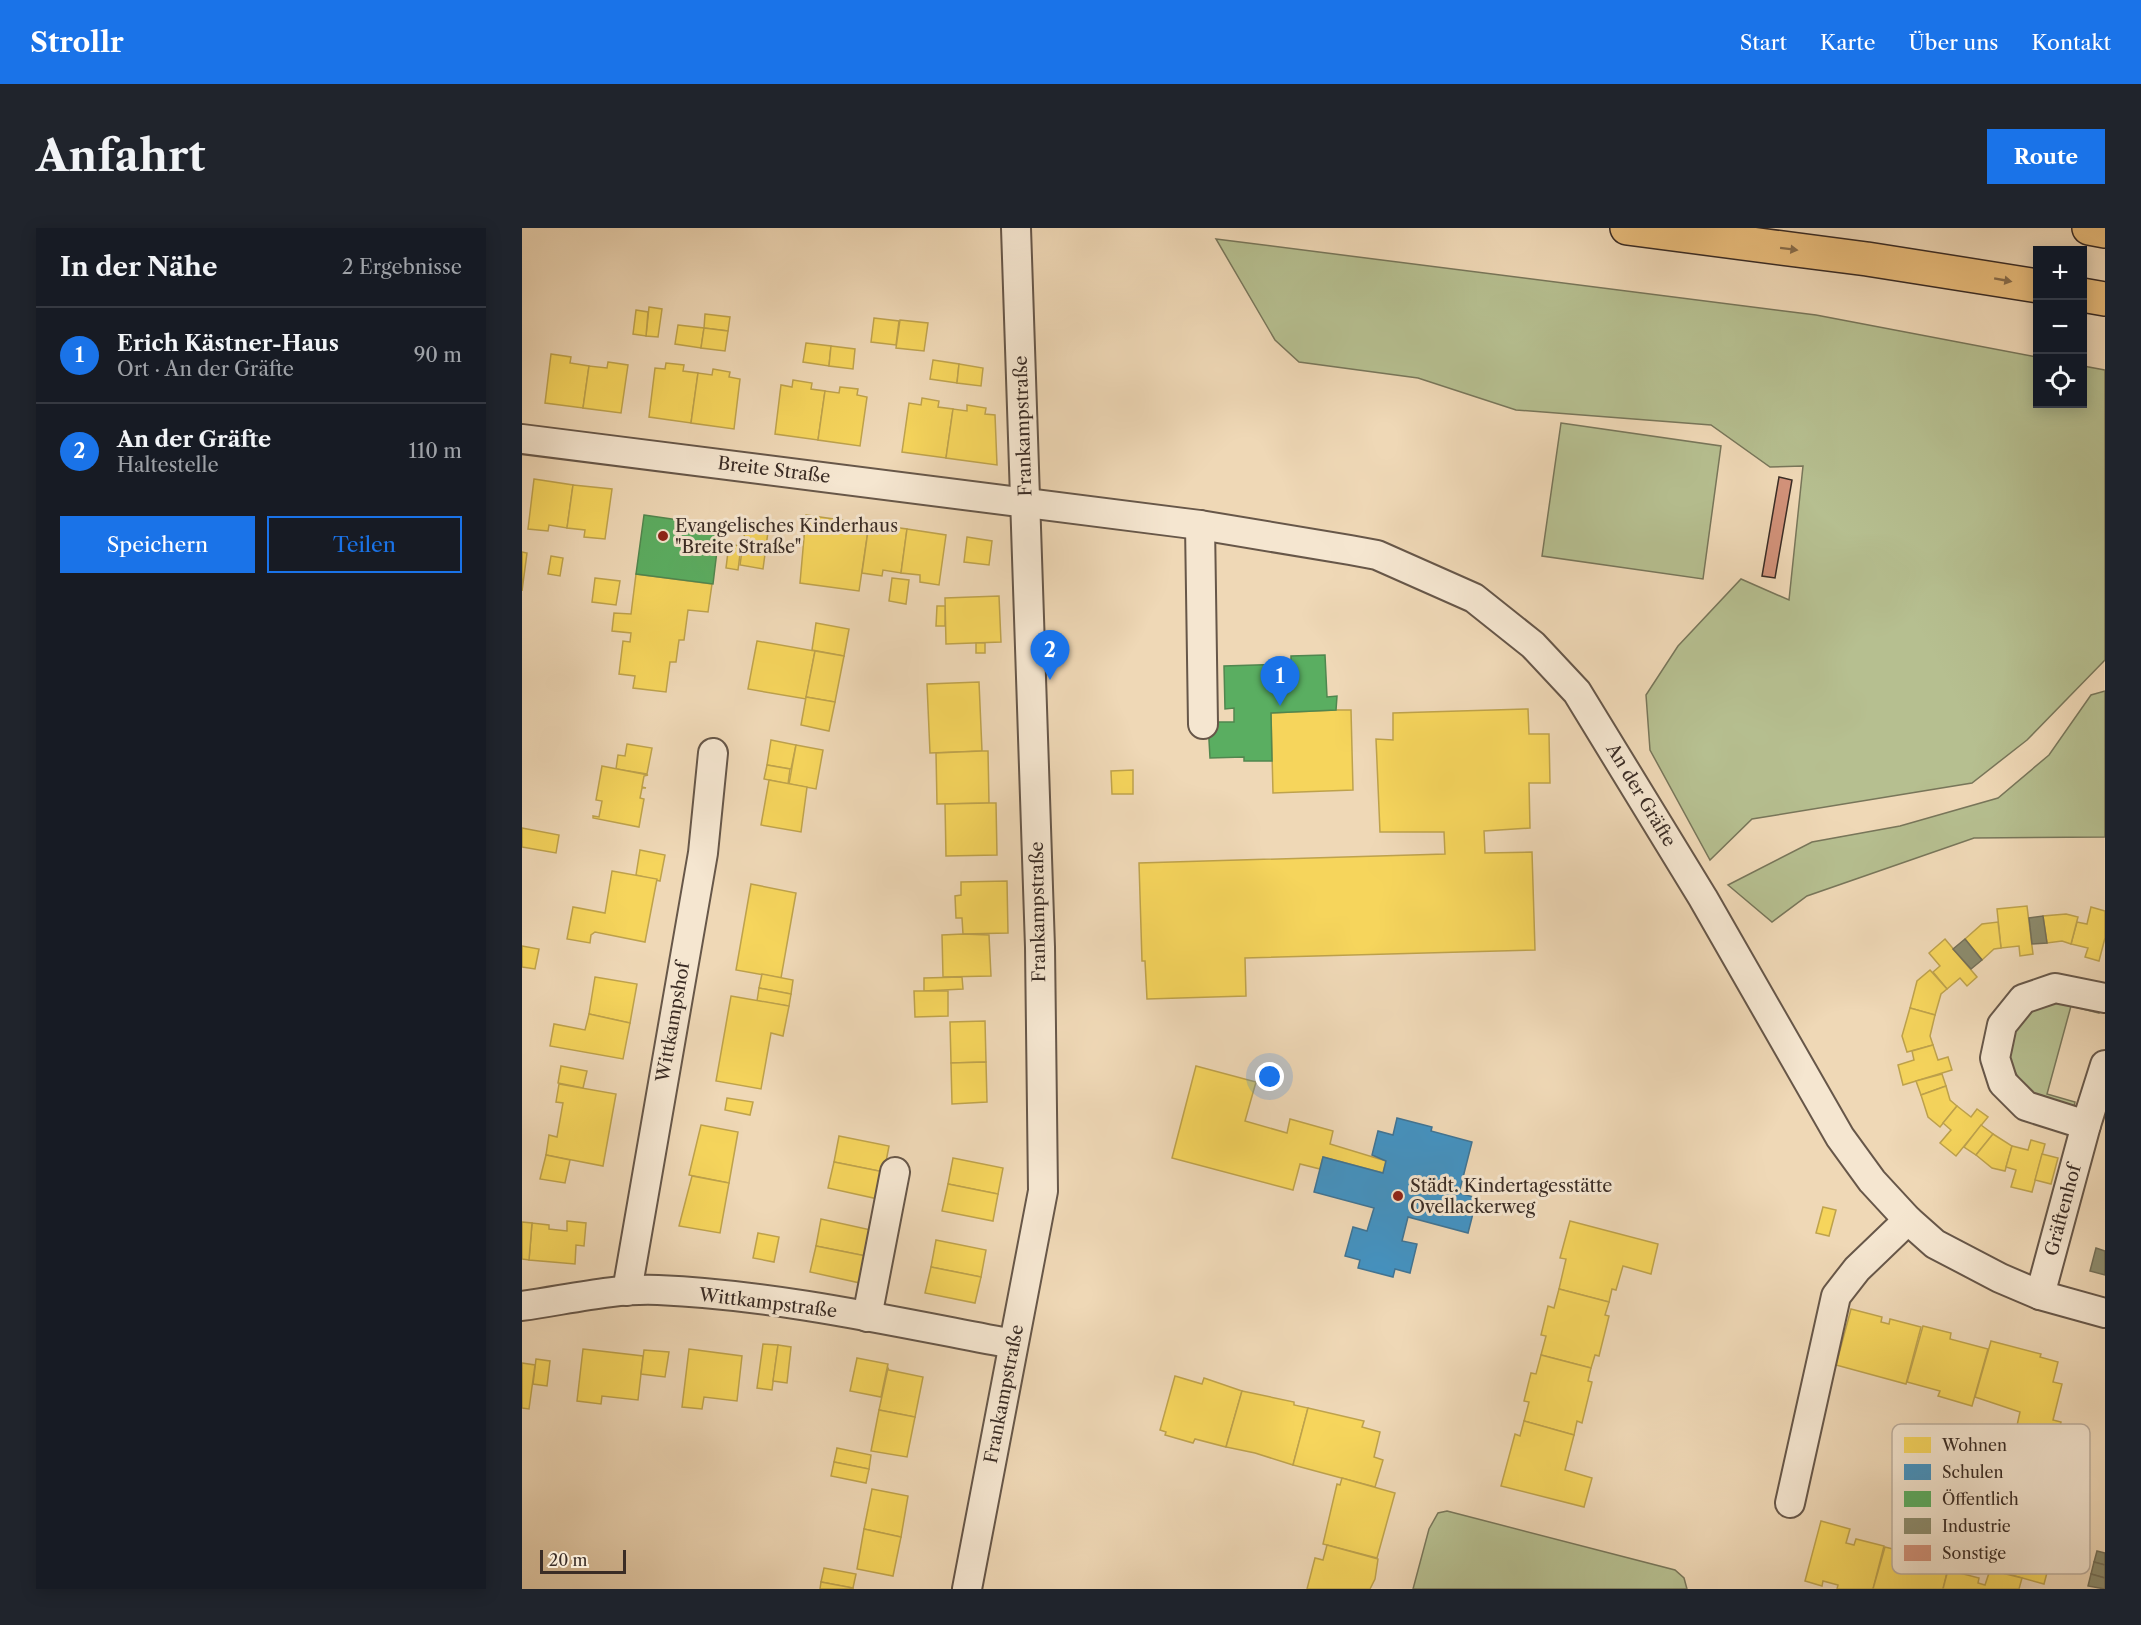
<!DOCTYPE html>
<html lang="de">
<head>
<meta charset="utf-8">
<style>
  :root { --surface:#171b24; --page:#20242c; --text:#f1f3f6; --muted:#9ea1a6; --line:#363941; --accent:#1a73e8 }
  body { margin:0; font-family:"Libre Caslon Text",serif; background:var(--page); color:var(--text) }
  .controls { position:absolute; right:18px; top:18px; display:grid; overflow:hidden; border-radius:0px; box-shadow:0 3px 15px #0003 }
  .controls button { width:54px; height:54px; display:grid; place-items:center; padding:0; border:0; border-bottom:2px solid var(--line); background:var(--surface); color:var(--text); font:30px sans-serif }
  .scale { position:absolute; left:18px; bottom:15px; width:86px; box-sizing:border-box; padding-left:6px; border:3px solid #3a2c25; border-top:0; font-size:16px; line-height:21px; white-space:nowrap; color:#3a2c25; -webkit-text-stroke:4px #f5e6d0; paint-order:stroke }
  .you { position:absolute; left:748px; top:849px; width:21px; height:21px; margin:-15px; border:4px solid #fff; border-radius:50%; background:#1a73e8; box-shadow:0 0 0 9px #1a73e833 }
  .badge { display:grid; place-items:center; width:39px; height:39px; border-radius:50%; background:var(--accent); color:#fff; font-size:20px; font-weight:700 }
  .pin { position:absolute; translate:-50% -50px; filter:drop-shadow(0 2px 3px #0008) }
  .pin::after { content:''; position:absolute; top:32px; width:21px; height:18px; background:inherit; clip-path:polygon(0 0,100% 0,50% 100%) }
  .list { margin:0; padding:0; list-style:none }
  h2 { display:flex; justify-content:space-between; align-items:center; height:78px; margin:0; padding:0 24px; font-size:26px }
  h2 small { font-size:20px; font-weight:400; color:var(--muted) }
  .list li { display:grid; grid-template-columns:39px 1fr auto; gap:18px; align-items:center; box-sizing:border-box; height:96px; padding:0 24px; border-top:2px solid var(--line) }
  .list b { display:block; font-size:22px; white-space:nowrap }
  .list p { margin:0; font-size:20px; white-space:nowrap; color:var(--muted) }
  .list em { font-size:20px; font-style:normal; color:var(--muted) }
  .actions { display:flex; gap:12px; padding:18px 24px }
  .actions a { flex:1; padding:14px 0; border:2px solid var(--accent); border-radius:0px; text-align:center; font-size:21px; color:var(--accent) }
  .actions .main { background:var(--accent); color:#fff }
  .icon { flex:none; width:33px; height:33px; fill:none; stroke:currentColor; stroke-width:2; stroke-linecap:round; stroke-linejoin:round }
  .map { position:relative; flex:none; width:1583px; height:1361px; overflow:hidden; border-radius:0px }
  header { display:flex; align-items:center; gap:36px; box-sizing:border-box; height:84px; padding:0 30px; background:var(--accent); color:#fff }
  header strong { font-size:28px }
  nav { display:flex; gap:33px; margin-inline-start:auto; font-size:21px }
  .intro { display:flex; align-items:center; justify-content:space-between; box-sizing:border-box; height:144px; padding:0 36px }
  h1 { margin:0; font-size:42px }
  .button { padding:15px 27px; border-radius:0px; background:var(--accent); color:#fff; font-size:21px; font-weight:700 }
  main { display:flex; gap:36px; padding:0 36px }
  aside { flex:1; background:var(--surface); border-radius:0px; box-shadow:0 3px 15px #0003 }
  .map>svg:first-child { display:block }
</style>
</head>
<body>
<header>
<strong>Strollr</strong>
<nav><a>Start</a><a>Karte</a><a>Über uns</a><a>Kontakt</a></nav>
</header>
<div class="intro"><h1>Anfahrt</h1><a class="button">Route</a></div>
<main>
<aside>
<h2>In der Nähe<small>2 Ergebnisse</small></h2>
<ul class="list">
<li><span class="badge">1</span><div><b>Erich Kästner-Haus</b><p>Ort · An der Gräfte</p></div><em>90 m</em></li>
<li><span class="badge">2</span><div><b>An der Gräfte</b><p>Haltestelle</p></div><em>110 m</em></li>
</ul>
<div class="actions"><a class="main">Speichern</a><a>Teilen</a></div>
</aside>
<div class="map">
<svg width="1583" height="1361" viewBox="0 0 1583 1361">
  <rect width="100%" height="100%" fill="#efd8b6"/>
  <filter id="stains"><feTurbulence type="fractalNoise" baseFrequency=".00333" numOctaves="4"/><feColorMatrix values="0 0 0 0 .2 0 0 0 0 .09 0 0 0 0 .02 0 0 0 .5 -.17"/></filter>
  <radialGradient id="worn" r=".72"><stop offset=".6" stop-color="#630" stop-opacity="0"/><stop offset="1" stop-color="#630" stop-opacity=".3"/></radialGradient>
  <g fill="#b6bf90" stroke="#78765a" stroke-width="1.5">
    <polygon points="694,11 1294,87 1515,129 1516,176 1560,176 1561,138 1583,142 1583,432 1505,512 1450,555 1230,591 1188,632 1128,522 1124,467 1156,418 1219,351 1267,372 1281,238 1248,239 1189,197 994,182 896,150 777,134 753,112"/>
    <polygon points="1039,195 1199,218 1181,351 1020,328"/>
    <polygon points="1583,463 1583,609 1452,610 1285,668 1250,694 1206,657 1290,614 1378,598 1476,570 1527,527 1569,467"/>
    <polygon points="1522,773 1579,779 1577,785 1549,778 1525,866 1553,874 1552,879 1519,870 1503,860 1488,836 1486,821 1497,790"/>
    <polygon points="925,1283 1153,1342 1162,1350 1165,1361 891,1361 907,1301 916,1285"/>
  </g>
  <g fill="#f6d55c" stroke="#bea24c" stroke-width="1.5">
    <polygon points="127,79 140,81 136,109 124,108"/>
    <polygon points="114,82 126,84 124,108 111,106"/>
    <polygon points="183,86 208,89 206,103 182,100"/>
    <polygon points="352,90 377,93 374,117 349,114"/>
    <polygon points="378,92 406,95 402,123 374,120"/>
    <polygon points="156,97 182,100 179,120 153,116"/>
    <polygon points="182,100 206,103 203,123 179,120"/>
    <polygon points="284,115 309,118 307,138 281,134"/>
    <polygon points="309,118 333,121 331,141 307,138"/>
    <polygon points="29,126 49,129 48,135 67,138 61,180 23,175"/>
    <polygon points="411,132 437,136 435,155 408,151"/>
    <polygon points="86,134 106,137 99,185 61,180 67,138 85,140"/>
    <polygon points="144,135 162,137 161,143 176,145 169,195 127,189 133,140 143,141"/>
    <polygon points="437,136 461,140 459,158 435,155"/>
    <polygon points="191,141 208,144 207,149 218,151 212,201 169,195 176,145 190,147"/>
    <polygon points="271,152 290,155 289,161 303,163 296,212 253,206 259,157 270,159"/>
    <polygon points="318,159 336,161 335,167 345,169 338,218 296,212 303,163 317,165"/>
    <polygon points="400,170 417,173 416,179 431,181 424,230 380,224 387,175 399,177"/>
    <polygon points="445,177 464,180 463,186 473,187 475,237 424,230 431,181 445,183"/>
    <polygon points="12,251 51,257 45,300 27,297 26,303 6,301"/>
    <polygon points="51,257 90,261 83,311 62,309 63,302 45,300"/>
    <polygon points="284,287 347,296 337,363 278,355"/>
    <polygon points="347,296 385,301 379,345 361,342 360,348 340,345"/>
    <polygon points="385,301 424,307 417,357 398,354 398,347 379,345"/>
    <polygon points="223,302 246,304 241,341 218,337"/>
    <polygon points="445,309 470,313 467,337 442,334"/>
    <polygon points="207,316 219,318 216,342 204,340"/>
    <polygon points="0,324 5,325 0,363"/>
    <polygon points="29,328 41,330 38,348 26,346"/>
    <polygon points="114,346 190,356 186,384 166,382 162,412 157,412 154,434 148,434 144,464 111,460 113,448 97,446 101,413 108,414 109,405 90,403 92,385 109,386"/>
    <polygon points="73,350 98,353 94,377 70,374"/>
    <polygon points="370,350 387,352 384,376 367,373"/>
    <polygon points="477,368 479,414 424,416 423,370"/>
    <polygon points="415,378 423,378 423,398 414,398"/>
    <polygon points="294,395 327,401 322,428 290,422"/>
    <polygon points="235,413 293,423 284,471 226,461"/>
    <rect x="454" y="415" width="9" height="10"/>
    <polygon points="293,423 322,428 313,474 284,469"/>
    <polygon points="457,454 460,523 408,525 405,456"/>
    <polygon points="284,469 313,474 307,503 279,497"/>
    <polygon points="1006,481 1007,506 1027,506 1028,555 1007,555 1008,600 962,603 963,625 1010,624 1013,722 723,730 724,768 625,771 623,733 620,733 617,635 923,626 922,604 858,604 854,511 871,512 871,485"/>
    <polygon points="814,482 829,482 831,562 751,565 749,485"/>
    <polygon points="249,512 274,517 269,541 245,537"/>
    <polygon points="105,516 130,520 125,546 94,541 96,527 103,528"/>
    <polygon points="274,517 301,522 294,561 267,556"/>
    <polygon points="460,523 466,523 467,575 415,576 414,525"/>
    <polygon points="245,537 268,541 266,556 242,551"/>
    <polygon points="80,538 126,547 122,548 120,559 124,560 120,560 118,570 122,571 117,599 71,590 71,588 77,589 80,573 74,572"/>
    <polygon points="611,542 611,566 590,566 589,543"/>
    <polygon points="247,552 285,559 279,604 239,597"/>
    <polygon points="467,575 474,575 475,627 424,628 423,576"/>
    <polygon points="0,600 37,607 34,625 0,619"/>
    <polygon points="118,622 143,627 138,653 114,647"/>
    <polygon points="90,643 135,651 123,714 73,704 69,707 68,715 45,711 51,679 83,685"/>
    <polygon points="485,653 486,705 441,706 440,690 434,690 433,668 439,667 439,654"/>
    <polygon points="229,656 274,665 259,750 214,742"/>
    <polygon points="1505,678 1511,726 1498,728 1497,718 1479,720 1475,681"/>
    <polygon points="1569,679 1583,683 1583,710 1577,733 1563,729 1566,720 1549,716 1555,694 1565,696"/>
    <polygon points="1544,686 1556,689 1549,716 1540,713 1525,715 1521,688"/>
    <polygon points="1476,694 1479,720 1472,721 1460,732 1443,711 1460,696"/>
    <polygon points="441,706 467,707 469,748 421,749 420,707"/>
    <polygon points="1423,711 1455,749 1445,758 1438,750 1425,761 1411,744 1418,738 1407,725"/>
    <polygon points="0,718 17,721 13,741 0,739"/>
    <polygon points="1408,742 1425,761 1419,766 1413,787 1388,780 1395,753"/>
    <polygon points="240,746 271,752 269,766 237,760"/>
    <polygon points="73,749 115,756 108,795 67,786"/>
    <polygon points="440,749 441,761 402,763 402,750"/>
    <polygon points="237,760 269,766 267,778 235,773"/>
    <polygon points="392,763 426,763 426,788 393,789"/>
    <polygon points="209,768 267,778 261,808 249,805 239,861 194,853"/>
    <polygon points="1388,780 1413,787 1408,808 1411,817 1385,824 1380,808"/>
    <polygon points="67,786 108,795 101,831 28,818 32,796 63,802"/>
    <polygon points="463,793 464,834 429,835 428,794"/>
    <polygon points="1411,817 1416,832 1426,829 1430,842 1381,857 1376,837 1392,832 1390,823"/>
    <polygon points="464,834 465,874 430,876 429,835"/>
    <polygon points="39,838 65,843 61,860 36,855"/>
    <polygon points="674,838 734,854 723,893 765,905 768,891 811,903 808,916 864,933 861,945 801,929 798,941 778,936 771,962 650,930"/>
    <polygon points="1420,846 1424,858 1399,867 1394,853"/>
    <polygon points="37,856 94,866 81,938 24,927 27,907 35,909 41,875 34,874"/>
    <polygon points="1424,858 1428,872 1435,878 1418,899 1406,889 1399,867"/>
    <polygon points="205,870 231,874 228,887 203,882"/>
    <polygon points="1435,878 1449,889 1455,881 1466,889 1434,928 1418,915 1429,902 1421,895"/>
    <polygon points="179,897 216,904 207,955 167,947"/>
    <polygon points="1459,897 1471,906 1454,927 1442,919"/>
    <polygon points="1471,906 1490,918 1483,943 1470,940 1454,927"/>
    <polygon points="317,908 367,918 362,944 312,934"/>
    <polygon points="1509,912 1523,916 1510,964 1489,959 1494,942 1484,939 1490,918 1506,922"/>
    <polygon points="1520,926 1536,930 1529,956 1513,952"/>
    <polygon points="24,927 48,932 43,955 18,951"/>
    <polygon points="431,930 481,940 476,966 426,956"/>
    <polygon points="312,934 362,944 356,971 306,960"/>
    <polygon points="170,948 207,955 198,1005 157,998"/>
    <polygon points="426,956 476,966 471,993 420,983"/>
    <polygon points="1301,979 1314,982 1307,1008 1294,1005"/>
    <polygon points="299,991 349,1002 344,1028 294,1018"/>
    <polygon points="45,993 64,995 62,1018 54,1017 53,1036 7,1032 10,995 27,997 27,1001 45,1003"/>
    <polygon points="1048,993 1136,1016 1129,1046 1101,1038 1094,1062 1090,1061 1087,1074 1037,1061 1044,1031 1038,1030"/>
    <polygon points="0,994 10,995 7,1032 0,1031"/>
    <polygon points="236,1005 257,1009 252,1034 231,1030"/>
    <polygon points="414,1012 464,1022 459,1049 409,1039"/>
    <polygon points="294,1018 344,1028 338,1055 288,1044"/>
    <polygon points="409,1039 459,1049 453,1075 403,1065"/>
    <polygon points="1037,1061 1087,1074 1083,1087 1087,1088 1077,1128 1073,1127 1069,1140 1019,1127 1024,1108 1019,1107 1026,1078 1032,1080"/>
    <polygon points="1329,1081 1360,1089 1359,1094 1367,1096 1368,1091 1399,1099 1384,1156 1314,1137"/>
    <polygon points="1401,1098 1429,1105 1428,1111 1466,1121 1450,1178 1416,1168 1418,1163 1385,1154"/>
    <polygon points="1469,1113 1519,1126 1518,1129 1536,1134 1531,1154 1540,1156 1531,1192 1539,1194 1535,1213 1494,1202 1498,1184 1453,1169"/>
    <polygon points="241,1116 256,1117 250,1162 235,1160"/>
    <polygon points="256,1117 269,1119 265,1155 251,1153"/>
    <polygon points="61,1121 121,1128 116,1172 80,1168 79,1176 55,1173"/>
    <polygon points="167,1121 220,1128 215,1173 182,1169 180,1181 160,1179"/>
    <polygon points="122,1122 147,1124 143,1149 119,1146"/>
    <polygon points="1019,1127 1069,1140 1066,1153 1070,1154 1060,1195 1055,1193 1052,1207 1002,1193 1007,1174 1002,1173 1009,1145 1014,1146"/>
    <polygon points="335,1130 366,1136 359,1169 328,1163"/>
    <polygon points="14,1131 28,1133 25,1158 11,1156"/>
    <polygon points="0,1135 13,1137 7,1181 0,1180"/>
    <polygon points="366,1140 367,1142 401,1149 393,1189 357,1182"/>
    <polygon points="653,1148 680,1156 682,1150 720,1163 704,1219 673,1211 671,1215 643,1207 644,1204 638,1202"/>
    <polygon points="720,1163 772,1174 772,1177 786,1180 771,1237 733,1225 704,1219"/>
    <polygon points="786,1180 842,1193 840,1199 858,1204 852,1229 861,1232 853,1259 771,1237"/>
    <polygon points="357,1182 393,1189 385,1229 349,1223"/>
    <polygon points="1002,1193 1052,1207 1043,1242 1070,1250 1062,1279 979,1258 993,1206 998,1208"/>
    <polygon points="315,1220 349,1227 347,1241 312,1234"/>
    <polygon points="312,1234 347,1241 344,1255 309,1248"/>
    <polygon points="820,1250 873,1265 855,1330 801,1316 815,1256 818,1257"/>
    <polygon points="350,1261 386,1268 379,1309 342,1301"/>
    <polygon points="1494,1272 1541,1285 1522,1356 1475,1343 1480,1321 1468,1318 1476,1290 1488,1293"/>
    <polygon points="1299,1293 1328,1301 1324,1315 1332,1317 1334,1311 1362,1318 1351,1361 1315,1361 1316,1357 1301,1353 1300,1358 1283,1353"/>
    <polygon points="342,1301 379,1309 371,1348 335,1341"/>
    <polygon points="805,1317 856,1331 853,1351 848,1361 785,1361 793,1330 801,1332"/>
    <polygon points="1363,1319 1391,1326 1390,1331 1397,1333 1399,1328 1427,1336 1421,1361 1351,1361"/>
    <polygon points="302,1340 334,1346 331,1360 299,1354"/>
    <polygon points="1426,1342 1457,1350 1456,1355 1463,1357 1468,1342 1500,1350 1497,1361 1421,1361"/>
    <polygon points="299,1354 331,1360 331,1361 298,1361"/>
  </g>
  <polygon fill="#4393c3" stroke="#407494" stroke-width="1.5" points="875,890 910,899 909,903 950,914 937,965 955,970 946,1005 886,989 880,1013 895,1016 888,1045 873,1041 871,1049 836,1040 838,1032 823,1028 831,999 845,1003 852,980 792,964 801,929 861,945 864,933 850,927 856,903 871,907"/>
  <g fill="#5aae61" stroke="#50874f" stroke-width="1.5">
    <polygon points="122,287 198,298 191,356 114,346"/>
    <polygon points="803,427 805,469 815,468 814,482 749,485 750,533 722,533 722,529 688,530 686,494 712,494 712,480 703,481 702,438 769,436 769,428"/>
  </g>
  <g fill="#8c8c6e" stroke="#736f58" stroke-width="1.5">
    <polygon points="1521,688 1525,715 1510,716 1507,690"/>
    <polygon points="1443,711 1460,732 1449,741 1431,721"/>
    <polygon points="1574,1020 1583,1023 1583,1047 1568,1043"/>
    <polygon points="1575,1323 1583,1325 1583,1337 1572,1334"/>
    <polygon points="1572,1334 1583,1337 1583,1350 1569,1346"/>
    <polygon points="1569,1346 1583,1350 1583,1361 1566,1358"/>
  </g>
  <polygon fill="#d2927a" stroke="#3a2c25" stroke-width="1.5" points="1257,249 1270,252 1253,350 1240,348"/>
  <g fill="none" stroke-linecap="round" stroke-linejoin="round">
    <g stroke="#675749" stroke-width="32">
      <g id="minor">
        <polyline points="0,211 678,297 828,322 855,327 952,370 1011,417 1055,464 1181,670 1318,909 1350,953 1386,992 1413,1016 1478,1050 1518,1067 1583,1085"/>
        <polyline points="678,297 681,496"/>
        <polyline points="1564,897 1504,878 1481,855 1473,830 1480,797 1501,771 1533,760 1583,770"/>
        <polyline points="105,1063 181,625 191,525"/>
        <polyline points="1518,1067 1564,897 1583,837"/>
        <path d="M0,1078C44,1072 91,1060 136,1062C255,1067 374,1094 491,1116"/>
        <polyline points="345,1089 373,944"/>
        <polyline points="1268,1275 1314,1068 1335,1041 1386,992"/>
        <polyline points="445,1361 521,963 518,719 494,0"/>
      </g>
    </g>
    <g stroke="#3a2c25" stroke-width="36">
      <g id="highway">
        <polyline points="1105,0 1345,31 1516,58"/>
        <polyline points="1567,0 1583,3"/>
        <polyline points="1560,67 1583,71"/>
      </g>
    </g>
    <use href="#minor" stroke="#f5e6d0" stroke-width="28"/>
    <use href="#highway" stroke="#e8bc7b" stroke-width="33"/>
  </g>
  <defs><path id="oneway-solid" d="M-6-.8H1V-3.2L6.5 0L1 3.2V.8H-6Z" transform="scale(1.5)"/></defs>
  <g fill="#886d4c">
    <use href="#oneway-solid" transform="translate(1267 21) rotate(7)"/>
    <use href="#oneway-solid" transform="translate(1481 52) rotate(10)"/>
  </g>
  <g fill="#8f2418" stroke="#f5e6d0" stroke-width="2">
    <circle cx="141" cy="308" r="6"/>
    <circle cx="876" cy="968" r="6"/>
  </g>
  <g text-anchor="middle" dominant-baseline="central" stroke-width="6" stroke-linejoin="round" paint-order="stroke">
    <g font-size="18" fill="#3a2c25" stroke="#f5e6d0">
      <text transform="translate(501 198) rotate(-92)">Frankampstraße</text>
      <text transform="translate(252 242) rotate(7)">Breite Straße</text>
      <text transform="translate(1119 567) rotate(59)">An der Gräfte</text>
      <text transform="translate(516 684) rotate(-91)">Frankampstraße</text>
      <text transform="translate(151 794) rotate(-80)">Wittkampshof</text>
      <text transform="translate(1541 982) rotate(-75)">Gräftenhof</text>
      <text transform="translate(246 1075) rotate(7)">Wittkampstraße</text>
      <text transform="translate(482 1166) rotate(-79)">Frankampstraße</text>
    </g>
    <g font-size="18" fill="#3a2c25" stroke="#f5e6d0" text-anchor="start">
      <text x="153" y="298">Evangelisches Kinderhaus<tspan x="153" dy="21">"Breite Straße"</tspan></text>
      <text x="888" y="958">Städt. Kindertagesstätte<tspan x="888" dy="21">Ovellackerweg</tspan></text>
    </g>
  </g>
  <rect x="1370" y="1196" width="198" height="150" rx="9" fill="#f5e6d0" stroke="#bdae9d" stroke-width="1.5"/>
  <rect x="1382" y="1209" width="27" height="16" fill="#f6d55c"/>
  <rect x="1382" y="1236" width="27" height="16" fill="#4393c3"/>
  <rect x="1382" y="1263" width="27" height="16" fill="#5aae61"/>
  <rect x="1382" y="1290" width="27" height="16" fill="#8c8c6e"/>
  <rect x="1382" y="1317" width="27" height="16" fill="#d2927a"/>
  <g font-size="16" fill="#3a2c25">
    <text x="1420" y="1223">Wohnen</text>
    <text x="1420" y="1250">Schulen</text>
    <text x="1420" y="1277">Öffentlich</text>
    <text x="1420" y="1304">Industrie</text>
    <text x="1420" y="1331">Sonstige</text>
  </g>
  <rect width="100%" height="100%" filter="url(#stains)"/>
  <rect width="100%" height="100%" fill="url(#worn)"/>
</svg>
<div class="controls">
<button>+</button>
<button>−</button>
<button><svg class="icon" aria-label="locate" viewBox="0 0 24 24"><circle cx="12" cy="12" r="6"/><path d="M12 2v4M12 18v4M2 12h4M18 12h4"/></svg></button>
</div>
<div class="scale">20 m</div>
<div class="you"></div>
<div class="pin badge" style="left:758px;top:478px">1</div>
<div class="pin badge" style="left:528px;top:452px">2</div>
</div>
</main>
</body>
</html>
